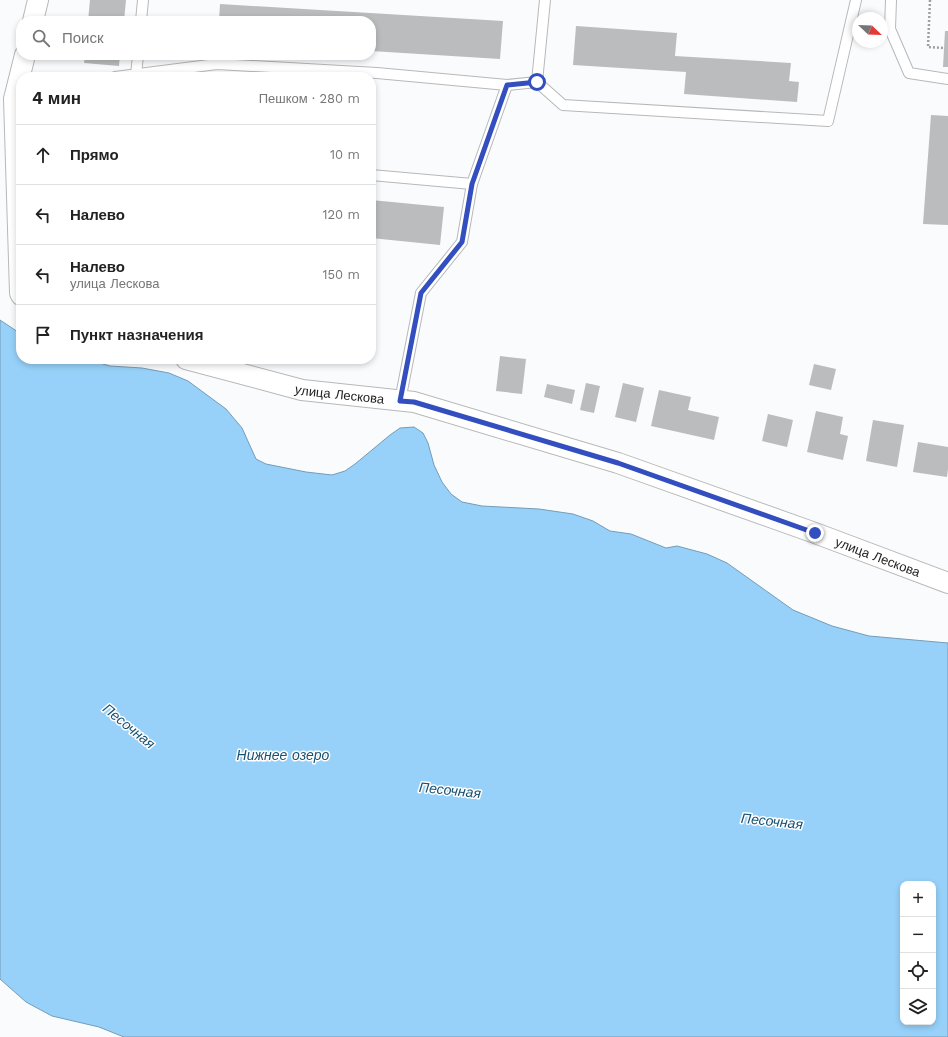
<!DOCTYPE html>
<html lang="ru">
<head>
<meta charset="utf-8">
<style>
  :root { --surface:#fff; --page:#f6f6f6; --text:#222; --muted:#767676; --line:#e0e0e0 }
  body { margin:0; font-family:"Work Sans",sans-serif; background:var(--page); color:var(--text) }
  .controls { position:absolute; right:12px; bottom:12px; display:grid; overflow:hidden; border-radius:8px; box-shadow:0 2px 6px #0003 }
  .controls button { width:36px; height:36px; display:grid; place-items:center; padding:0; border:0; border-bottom:1px solid var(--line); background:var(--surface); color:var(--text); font:20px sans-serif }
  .compass { position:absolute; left:852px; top:12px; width:36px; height:36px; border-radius:50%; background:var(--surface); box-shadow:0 2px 6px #0003; rotate:113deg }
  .stop { position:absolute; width:12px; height:12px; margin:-9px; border:3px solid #334ebf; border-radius:50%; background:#fff }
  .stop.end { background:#334ebf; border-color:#fff; box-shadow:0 1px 4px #0008 }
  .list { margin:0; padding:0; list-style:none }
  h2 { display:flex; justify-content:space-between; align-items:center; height:52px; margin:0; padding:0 16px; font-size:17px }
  h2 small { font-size:13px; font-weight:400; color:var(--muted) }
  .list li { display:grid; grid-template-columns:26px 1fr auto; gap:12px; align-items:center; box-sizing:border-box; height:60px; padding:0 16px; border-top:1px solid var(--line) }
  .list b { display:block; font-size:15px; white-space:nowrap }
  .list p { margin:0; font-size:13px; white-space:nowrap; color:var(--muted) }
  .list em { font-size:13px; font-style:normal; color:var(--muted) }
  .icon { flex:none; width:22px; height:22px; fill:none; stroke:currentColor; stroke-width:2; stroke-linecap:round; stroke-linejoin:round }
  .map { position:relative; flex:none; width:948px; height:1037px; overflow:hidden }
  .search { position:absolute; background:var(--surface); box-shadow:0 2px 6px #0003; left:16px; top:16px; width:360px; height:44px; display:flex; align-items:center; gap:10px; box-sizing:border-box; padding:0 14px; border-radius:16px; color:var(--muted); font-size:15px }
  .panel { position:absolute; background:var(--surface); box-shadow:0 2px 6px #0003; left:16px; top:72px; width:360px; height:292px; border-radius:16px }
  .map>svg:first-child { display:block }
</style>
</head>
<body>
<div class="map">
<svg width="948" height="1037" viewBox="0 0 948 1037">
  <rect width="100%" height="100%" fill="#fafbfd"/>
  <path fill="#97d1f9" stroke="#749cb8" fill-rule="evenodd" d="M0,320L21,334V359H86L110,366L142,368L169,373L188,381L226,409L242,428L256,459L266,464L306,472L332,475L345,471L355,464L390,435L400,428L414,427L423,433L428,443L434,465L442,482L451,494L462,502L482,506L539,509L573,514L593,521L610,531L631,534L666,548L677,546L707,554L727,563L793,610L832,626L869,636L948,643V1037H124L99,1027L52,1016L26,1002L0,979ZM903,884H933V1022H903Z"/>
  <g fill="#babcbd">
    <polygon points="90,0 126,0 124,21 88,21"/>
    <polygon points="220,4 503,21 500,59 371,51 371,21 219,21"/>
    <polygon points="576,26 677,33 675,56 791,63 789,81 799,82 797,102 684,94 686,72 573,65"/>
    <polygon points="945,31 948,31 948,67 943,67"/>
    <polygon points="85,55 120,55 119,66 84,63"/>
    <polygon points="931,115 948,116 948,225 923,224"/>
    <polygon points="371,200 444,207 440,245 371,238"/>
    <polygon points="500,356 526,359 522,394 496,391"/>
    <polygon points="318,359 333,359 333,363"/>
    <polygon points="814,364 836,369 831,390 809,385"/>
    <polygon points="586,383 600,386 594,413 580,410"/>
    <polygon points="623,383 644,388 636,422 615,417"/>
    <polygon points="547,384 575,390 572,404 544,397"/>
    <polygon points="659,390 691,397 688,410 719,417 714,440 651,426"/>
    <polygon points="816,411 843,417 840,434 848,436 843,460 807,452"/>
    <polygon points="768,414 793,420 787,447 762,441"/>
    <polygon points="873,420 904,425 897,467 866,461"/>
    <polygon points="918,442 948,447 948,469 947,477 913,472"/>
  </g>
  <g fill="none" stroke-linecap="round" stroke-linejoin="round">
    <g stroke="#b7b8ba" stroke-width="12">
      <g id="service">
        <polyline points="545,0 537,82 563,105 828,121 856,0"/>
        <polyline points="891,0 890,29 909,73 948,79"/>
        <polyline points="141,21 143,0"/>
        <polyline points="136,75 138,55"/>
        <polyline points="115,77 217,64 377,73 507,85 537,82"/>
        <polyline points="371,175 472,184 507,85"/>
        <polyline points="400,401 421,293 462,242 472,184"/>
      </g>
    </g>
    <g stroke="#b7b8ba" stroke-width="22">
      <g id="minor">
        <polyline points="33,21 38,0"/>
        <polyline points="21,295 20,293 14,99 25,55"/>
        <path id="s1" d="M186,359L302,390L414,402L618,463L815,533L948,583"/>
      </g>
    </g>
    <polyline stroke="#9fa0a1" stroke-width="2.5" stroke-dasharray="2 2" stroke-linecap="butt" points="930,0 928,47 944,48"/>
    <use href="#service" stroke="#fff" stroke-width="10"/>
    <use href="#minor" stroke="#fff" stroke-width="20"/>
  </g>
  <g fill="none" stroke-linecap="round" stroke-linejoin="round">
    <polyline stroke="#334ebf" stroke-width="5" points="537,82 507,85 472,184 462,242 421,293 400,401 414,402 618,463 815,533"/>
  </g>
  <g text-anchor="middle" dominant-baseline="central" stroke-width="3" stroke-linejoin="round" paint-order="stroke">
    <g font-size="13" fill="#212122" stroke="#fff">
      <text stroke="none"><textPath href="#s1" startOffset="158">улица Лескова</textPath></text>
      <text stroke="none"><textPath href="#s1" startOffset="722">улица Лескова</textPath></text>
    </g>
    <g font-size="14" font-style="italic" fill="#185172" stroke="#fff">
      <text transform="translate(129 726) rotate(39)">Песочная</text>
      <text x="283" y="755">Нижнее озеро</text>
      <text transform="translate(450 790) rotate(6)">Песочная</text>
      <text transform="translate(772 821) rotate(6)">Песочная</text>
    </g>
  </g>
</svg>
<div class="controls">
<button>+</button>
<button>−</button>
<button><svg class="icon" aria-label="locate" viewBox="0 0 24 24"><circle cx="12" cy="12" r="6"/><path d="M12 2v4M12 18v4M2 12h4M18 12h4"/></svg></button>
<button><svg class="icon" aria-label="layers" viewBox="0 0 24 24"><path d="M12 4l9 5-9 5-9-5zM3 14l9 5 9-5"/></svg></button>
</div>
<svg class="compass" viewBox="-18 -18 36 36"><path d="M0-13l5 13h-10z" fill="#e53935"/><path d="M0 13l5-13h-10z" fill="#767676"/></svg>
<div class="stop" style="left:537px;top:82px"></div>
<div class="stop end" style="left:815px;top:533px"></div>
<div class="search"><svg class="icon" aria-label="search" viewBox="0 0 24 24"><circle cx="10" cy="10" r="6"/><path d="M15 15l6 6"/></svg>Поиск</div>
<section class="panel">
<h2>4 мин<small>Пешком · 280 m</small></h2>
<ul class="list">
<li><svg class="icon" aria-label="ahead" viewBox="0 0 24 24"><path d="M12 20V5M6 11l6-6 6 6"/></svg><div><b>Прямо</b></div><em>10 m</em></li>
<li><svg class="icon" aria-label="left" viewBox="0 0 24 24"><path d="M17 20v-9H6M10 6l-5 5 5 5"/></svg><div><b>Налево</b></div><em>120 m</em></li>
<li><svg class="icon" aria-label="left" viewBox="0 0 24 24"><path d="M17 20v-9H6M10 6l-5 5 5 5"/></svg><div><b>Налево</b><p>улица Лескова</p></div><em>150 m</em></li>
<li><svg class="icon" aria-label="arrive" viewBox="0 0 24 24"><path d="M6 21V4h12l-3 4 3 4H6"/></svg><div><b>Пункт назначения</b></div></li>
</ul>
</section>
</div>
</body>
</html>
